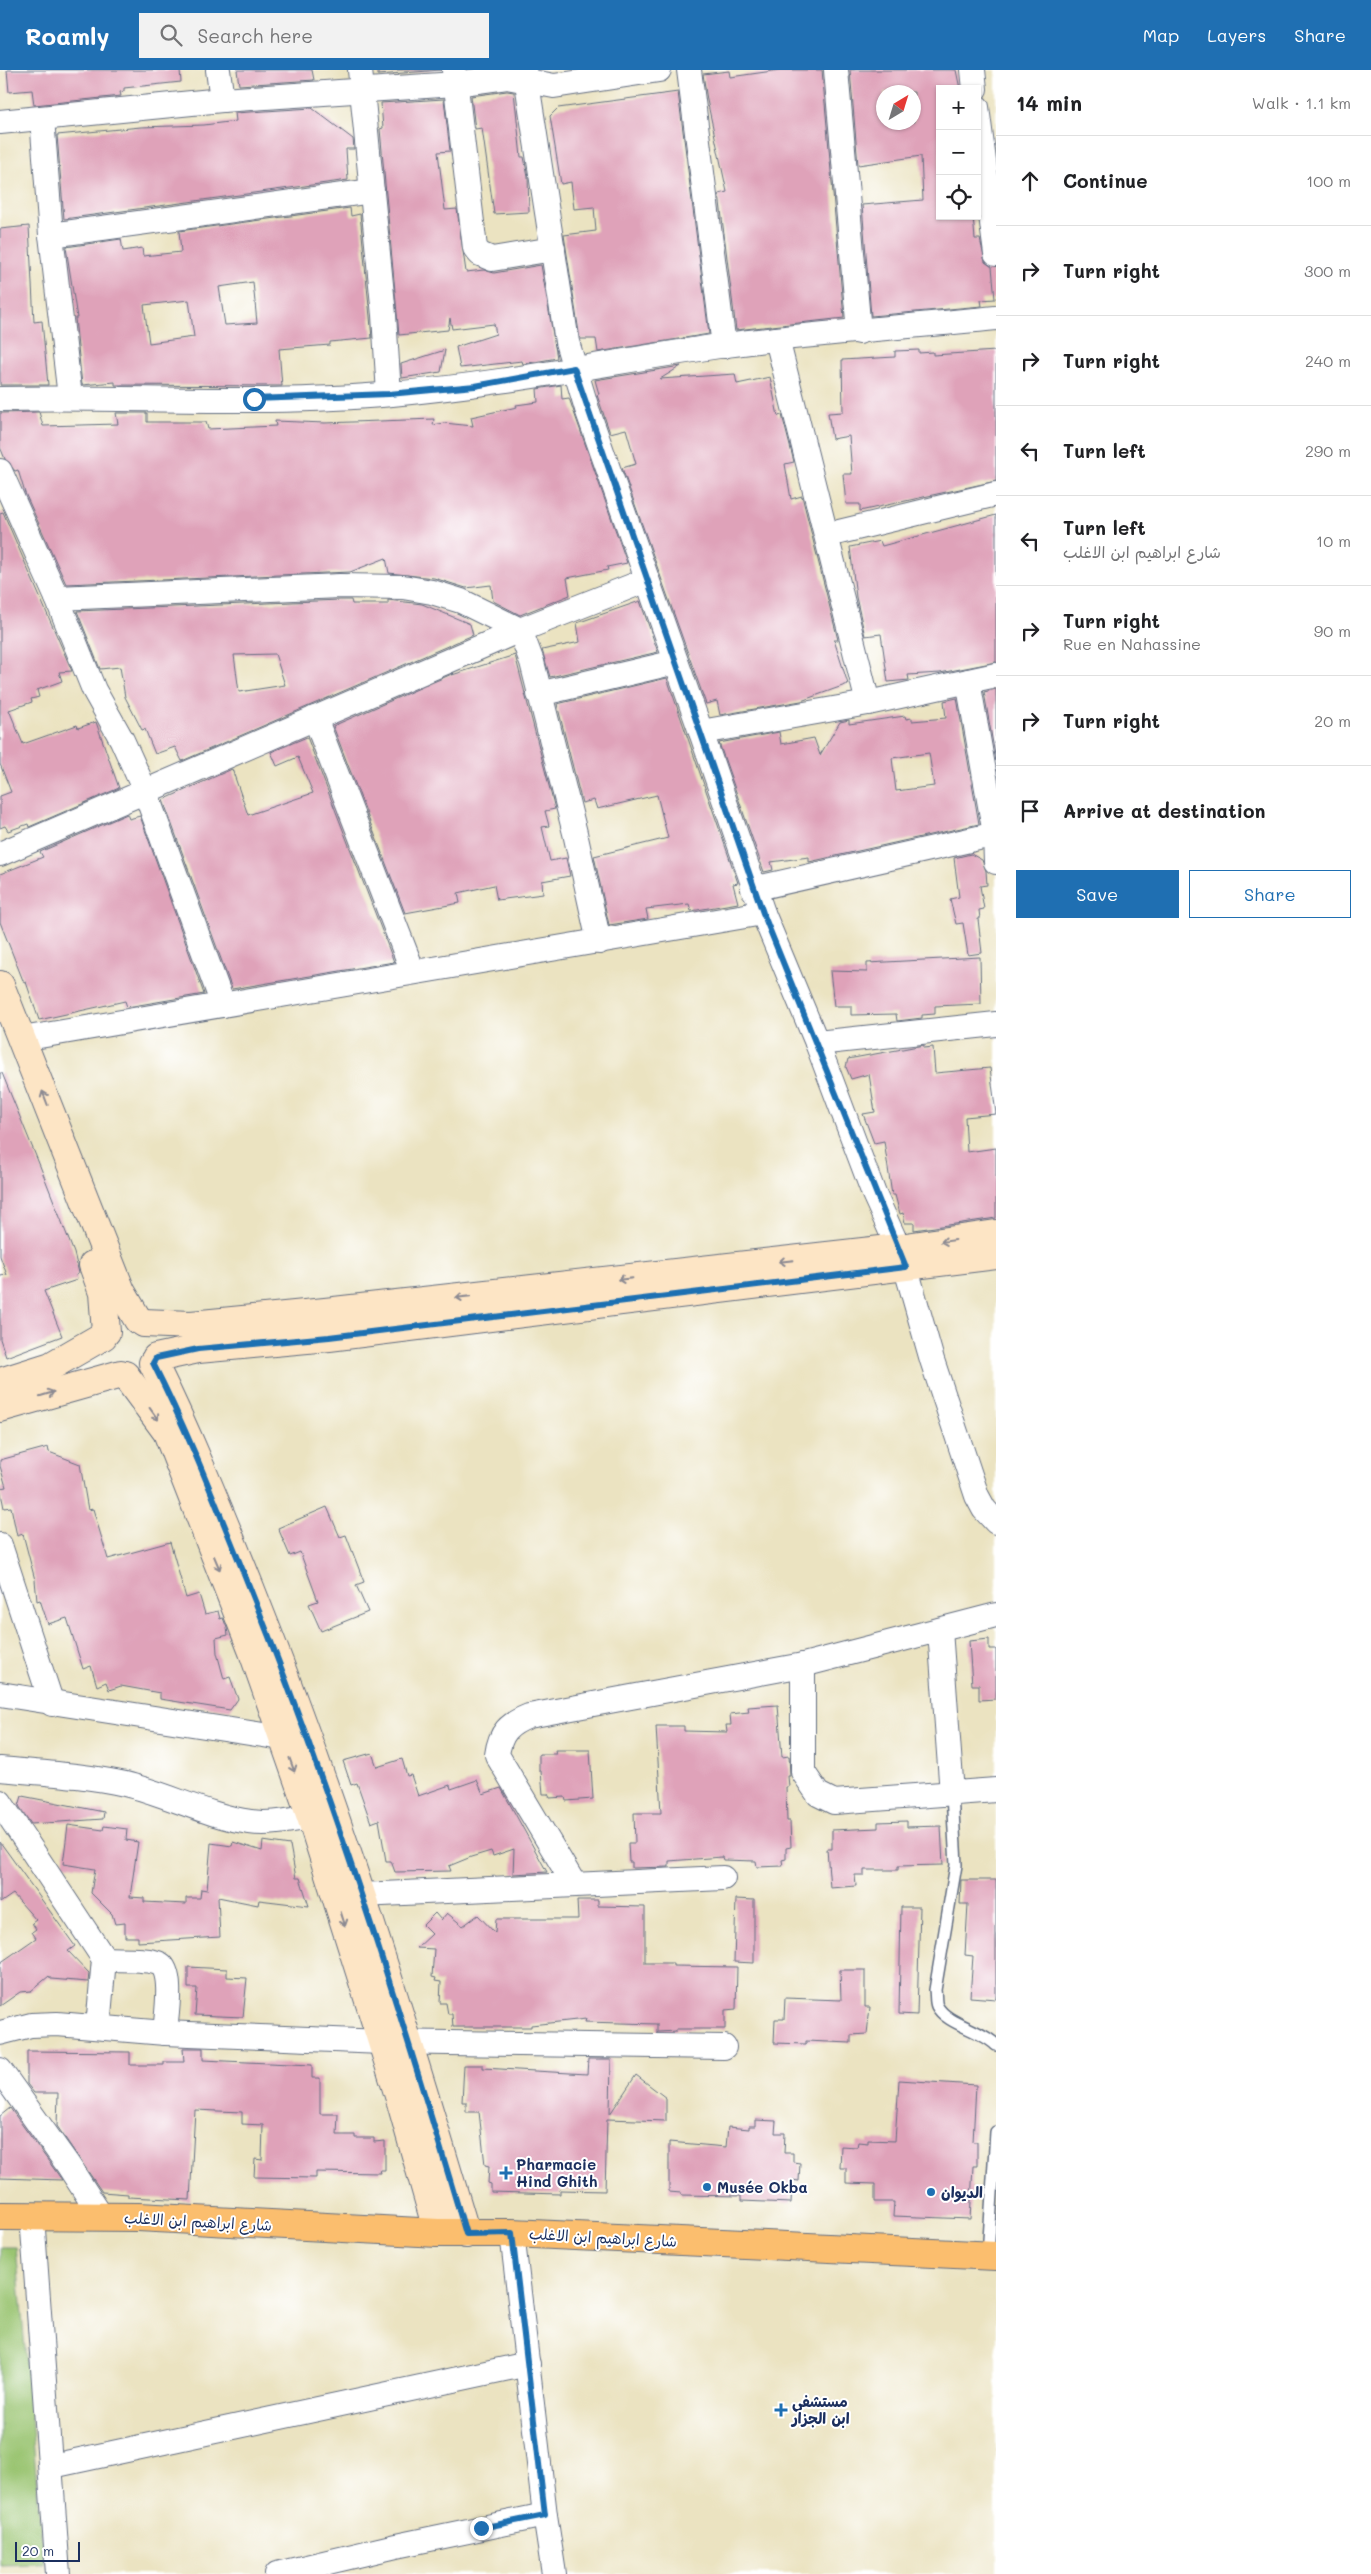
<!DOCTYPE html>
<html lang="en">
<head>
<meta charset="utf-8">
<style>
  :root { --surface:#fff; --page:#f2f2f2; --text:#202124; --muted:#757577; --line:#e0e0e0; --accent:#1f6fb2 }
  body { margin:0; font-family:Mali,"Playpen Sans Arabic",sans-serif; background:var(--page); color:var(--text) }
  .controls { position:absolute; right:15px; top:15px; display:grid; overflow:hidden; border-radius:0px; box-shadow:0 1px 4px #0004 }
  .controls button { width:45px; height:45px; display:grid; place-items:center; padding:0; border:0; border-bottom:1px solid var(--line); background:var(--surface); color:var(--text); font:25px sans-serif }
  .compass { position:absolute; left:876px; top:15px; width:45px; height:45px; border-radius:50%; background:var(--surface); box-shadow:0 1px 4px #0004; rotate:38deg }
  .scale { position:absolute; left:15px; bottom:12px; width:65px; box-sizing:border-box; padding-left:5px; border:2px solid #1b2f5e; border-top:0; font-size:14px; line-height:18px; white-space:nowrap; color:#1b2f5e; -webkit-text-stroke:4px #fff; paint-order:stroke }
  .stop { position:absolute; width:15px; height:15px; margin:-11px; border:4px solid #1f6fb2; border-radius:50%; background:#fff }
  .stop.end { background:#1f6fb2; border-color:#fff; box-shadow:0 1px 5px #0008 }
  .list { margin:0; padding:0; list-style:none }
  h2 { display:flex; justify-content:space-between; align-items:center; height:65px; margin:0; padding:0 20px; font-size:21px }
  h2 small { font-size:16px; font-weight:400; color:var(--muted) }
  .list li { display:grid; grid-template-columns:32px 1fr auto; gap:15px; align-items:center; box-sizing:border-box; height:90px; padding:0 20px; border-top:1px solid var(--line) }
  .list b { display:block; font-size:19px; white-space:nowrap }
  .list p { margin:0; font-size:16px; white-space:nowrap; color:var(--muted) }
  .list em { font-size:16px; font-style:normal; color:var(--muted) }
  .actions { display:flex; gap:10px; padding:15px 20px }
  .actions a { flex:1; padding:11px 0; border:1px solid var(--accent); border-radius:0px; text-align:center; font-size:18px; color:var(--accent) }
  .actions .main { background:var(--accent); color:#fff }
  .icon { flex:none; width:28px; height:28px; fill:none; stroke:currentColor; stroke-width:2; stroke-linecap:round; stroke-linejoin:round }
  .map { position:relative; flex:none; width:996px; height:2504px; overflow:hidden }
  header { display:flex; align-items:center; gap:30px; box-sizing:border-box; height:70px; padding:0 25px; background:var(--accent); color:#fff }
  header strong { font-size:24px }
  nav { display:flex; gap:28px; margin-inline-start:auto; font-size:18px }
  .search { width:350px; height:45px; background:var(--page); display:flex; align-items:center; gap:12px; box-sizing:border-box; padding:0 18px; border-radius:0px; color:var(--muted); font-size:19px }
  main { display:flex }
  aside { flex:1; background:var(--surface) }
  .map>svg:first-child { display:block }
</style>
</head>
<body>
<header>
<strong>Roamly</strong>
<div class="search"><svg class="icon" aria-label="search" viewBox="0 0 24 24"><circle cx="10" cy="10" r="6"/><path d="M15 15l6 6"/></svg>Search here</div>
<nav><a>Map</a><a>Layers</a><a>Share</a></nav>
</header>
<main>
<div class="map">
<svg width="996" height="2504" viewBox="0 0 996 2504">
  <rect width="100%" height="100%" fill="#fff"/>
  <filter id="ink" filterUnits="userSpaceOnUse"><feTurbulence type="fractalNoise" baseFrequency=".02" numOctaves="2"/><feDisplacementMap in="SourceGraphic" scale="10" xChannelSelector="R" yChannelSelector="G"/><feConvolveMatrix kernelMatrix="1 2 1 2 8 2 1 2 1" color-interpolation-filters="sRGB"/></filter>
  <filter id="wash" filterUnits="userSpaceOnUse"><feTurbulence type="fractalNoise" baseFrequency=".0096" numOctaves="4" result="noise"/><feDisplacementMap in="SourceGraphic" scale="20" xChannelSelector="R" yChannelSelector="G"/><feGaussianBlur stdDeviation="1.12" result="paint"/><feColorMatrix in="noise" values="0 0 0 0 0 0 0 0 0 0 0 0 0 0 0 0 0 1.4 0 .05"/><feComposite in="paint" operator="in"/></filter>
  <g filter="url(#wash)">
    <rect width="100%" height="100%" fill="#ebe3c1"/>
    <polygon fill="#9ac471" stroke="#5a7a68" points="0,2177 16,2177 44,2494 0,2495"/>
    <g id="blocks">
      <g fill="#dfa2b9" fill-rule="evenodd">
        <polygon points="7,0 180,0 181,12 124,18 124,21 120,22 121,26 34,35 32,20 9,22"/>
        <polygon points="237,0 312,0 314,10 239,15"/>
        <polygon points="378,0 441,0 378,5"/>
        <polygon points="780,0 822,0 844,248 736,260 719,124 727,122 707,30 703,4 729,1 730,7"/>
        <path d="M850,0H956L960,19H940V146H973L975,169H980L985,192L992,197L995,229L981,230L982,236L871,246L862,135L923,130L921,86L858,95ZM884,22H914V52H884Z"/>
        <polygon points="507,21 514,22 521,87 524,87 528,107 529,142 494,144 482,58 475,59 471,26"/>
        <polygon points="678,22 709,264 598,282 596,269 580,269 564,165 596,161 594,137 574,139 571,112 561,114 550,46 558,38"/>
        <polygon points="444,29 450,81 438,82 445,140 457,139 466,202 484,200 494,203 541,195 557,288 523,294 522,291 460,298 456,277 496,264 494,254 452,259 450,248 448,260 399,265 380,59 383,58 381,33"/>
        <polygon points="312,38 353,69 354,79 346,79 348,110 64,149 57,65 141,57 204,55 236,51 235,43"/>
        <path d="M350,138L351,146L360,144L372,268L330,272V275L279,279L282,316L115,315V312L82,315L75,248H77L66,177L121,169L123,181L142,178L143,186L181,182L179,161ZM253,212L257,253L225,255L219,217ZM189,230L194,267L149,273L144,235Z"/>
        <polygon points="29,156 34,252 42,251 48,315 0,315 0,159"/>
        <polygon points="445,280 441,302 402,308 401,294"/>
        <polygon points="919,280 919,283 933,282 933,285 996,281 996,411 860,441 860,434 846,434 843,404 852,404 849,366 832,369 828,343 843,342 842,290 895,287 895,281"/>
        <polygon points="681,296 660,309 735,304 737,314 770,307 778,346 782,345 794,392 785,394 791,429 802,426 838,570 834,570 848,614 801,631 720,645 717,631 706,634 622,398 636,394 626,359 610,363 597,325 599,324 595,310"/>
        <polygon points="561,315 562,329 569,328 627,493 607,497 608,500 567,508 570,525 520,545 493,531 491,515 466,518 434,508 389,503 386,488 350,502 66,514 25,423 18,400 15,401 5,389 0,377 0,343 39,342 43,356 118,354 116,343 147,343 147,352 206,352 208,359 276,356 275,351 325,353 434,349 433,355 444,353 473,356 471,347 517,337 516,335 538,332 537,319"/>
        <polygon points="3,442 72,601 59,602 62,611 37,620 39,627 31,629 32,632 9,640 23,674 77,655 78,658 96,652 119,718 29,757 28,754 8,761 5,756 0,758 0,726 11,722 0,694 0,443"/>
        <polygon points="996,445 996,592 940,603 908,605 909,610 888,612 881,564 865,566 856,527 850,477 880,471 882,476"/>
        <path d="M340,530H351L352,534H388V530L422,534L470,554L473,565L182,691L175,677L155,684L145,659L142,660L125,627L120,597L100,599L77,541ZM275,584L285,615L239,622L234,585Z"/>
        <polygon points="640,531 658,582 550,607 542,580 580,572 577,553"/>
        <polygon points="515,585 555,739 545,741 549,756 542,757 550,791 566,788 570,806 542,811 543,824 497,830 494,815 458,823 460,833 405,843 333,656 454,603 452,605"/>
        <polygon points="667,608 738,813 733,814 738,833 691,841 689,834 646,839 648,849 609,855 594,786 668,768 657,725 597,739 594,730 582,733 557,634"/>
        <polygon points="996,619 996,691 984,622"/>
        <path d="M957,628L979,754L809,792V787L771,792L773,800L764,802L719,673L779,662L781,674L814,668L820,685L840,652L849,650V654L905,646L906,649L912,648V651L946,648L944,631ZM929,683L934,716L896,721L892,688Z"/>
        <polygon points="307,667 394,892 232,919 163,730 232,699 248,745 313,723 298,687 277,696 271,682"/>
        <polygon points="127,744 129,749 140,746 204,924 127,937 125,931 39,950 26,912 24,913 0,852 0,804 43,787 40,782"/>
        <polygon points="971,784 982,790 986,801 987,815 980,816 984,839 979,840 980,849 978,849 982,883 968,885 963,853 956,854 950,829 959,827 954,788"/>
        <polygon points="980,887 981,934 935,936 935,944 922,945 922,948 897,951 896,944 851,945 851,936 834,936 830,901 867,902 867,893"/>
        <polygon points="924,975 924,978 933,977 935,1003 990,998 996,1044 965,1047 967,1082 996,1078 996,1148 914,1160 914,1153 905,1153 903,1143 900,1144 895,1125 892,1125 884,1071 874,1073 863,1044 875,1042 869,1004 851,1009 846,997 848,989"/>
        <polygon points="0,1003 2,1003 40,1096 74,1183 79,1203 76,1205 77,1210 44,1221 62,1266 6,1287 0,1269 0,1206 7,1205 0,1186"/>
        <polygon points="48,1377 49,1382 80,1394 88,1440 93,1439 108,1489 170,1472 186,1528 199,1524 205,1544 218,1541 220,1549 223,1548 227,1558 228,1565 216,1568 217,1583 224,1609 230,1607 238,1629 230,1640 160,1629 160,1623 121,1616 109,1620 106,1612 97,1616 91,1596 83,1599 67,1548 48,1554 40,1530 37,1531 35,1510 23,1464 17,1466 11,1437 4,1438 0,1418 6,1417 0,1396 0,1390"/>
        <polygon points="327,1437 340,1467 346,1465 364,1512 356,1515 368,1542 321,1561 309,1534 318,1531 300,1482 290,1486 278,1458"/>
        <polygon points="989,1569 989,1579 996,1579 996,1629 979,1630 979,1615 972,1615 969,1571"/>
        <polygon points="778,1635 782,1687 789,1686 790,1706 788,1706 789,1717 786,1717 787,1751 790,1751 791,1777 786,1778 786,1789 782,1790 783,1796 757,1797 756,1791 723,1790 722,1787 669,1791 669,1797 632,1798 632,1792 629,1792 628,1773 635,1773 634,1743 661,1743 656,1656 684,1656 684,1661 727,1662 726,1655 731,1655 730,1644 749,1642 748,1637"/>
        <polygon points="555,1680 590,1680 593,1729 566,1731 565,1727 550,1728 548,1724 543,1724 541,1701 539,1701 539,1684 556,1684"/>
        <polygon points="372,1683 377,1697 402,1689 407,1706 411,1705 418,1726 450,1715 451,1719 477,1710 483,1724 501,1718 547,1802 513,1804 514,1779 493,1786 491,1781 471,1787 449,1796 451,1801 395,1802 391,1791 386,1791 379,1750 371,1753 357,1713 351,1715 343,1691"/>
        <polygon points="22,1726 104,1742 103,1749 31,1754 19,1736"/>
        <polygon points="907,1751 907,1757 941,1756 943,1795 898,1796 898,1800 864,1800 864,1805 855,1805 856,1816 830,1818 827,1779 832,1779 832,1760 878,1758 878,1752"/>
        <polygon points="68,1755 103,1760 104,1756 127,1759 126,1770 138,1772 130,1827 144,1828 144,1832 186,1834 186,1828 200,1828 201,1819 207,1820 211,1773 232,1776 233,1772 262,1781 263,1771 290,1775 296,1808 300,1808 309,1836 259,1830 258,1835 218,1827 220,1867 138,1872 138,1867 125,1867 125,1853 115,1854 112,1844 91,1823 95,1799 63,1794"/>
        <polygon points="0,1772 75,1876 68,1881 89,1903 88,1912 51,1909 49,1906 31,1921 20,1922 0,1936 0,1893 36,1868 32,1862 36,1859 32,1853 36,1850 13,1824 0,1833"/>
        <polygon points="961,1810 996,1810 996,1929 970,1927 973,1886 965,1885 968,1834 960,1834"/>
        <polygon points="736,1829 754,1830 754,1893 734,1892"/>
        <polygon points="577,1830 598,1830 598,1836 645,1837 645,1893 673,1893 673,1896 737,1897 736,1939 725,1940 725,1959 676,1959 676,1961 657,1962 657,1954 585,1952 586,1949 531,1955 531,1957 453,1957 452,1944 448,1944 446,1933 440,1933 441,1912 435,1911 436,1908 432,1907 434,1879 417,1878 432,1864 423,1855 435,1843 441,1850 447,1843 463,1856 478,1845 495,1863 496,1849 578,1849"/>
        <polygon points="901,1837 920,1837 917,1945 899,1944"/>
        <polygon points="188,1897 227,1899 227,1907 247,1908 243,1947 195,1945 197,1918 188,1918"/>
        <polygon points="840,1900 865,1900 865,1937 870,1937 867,1964 851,1965 851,1973 806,1971 806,1974 774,1973 775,1949 784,1949 785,1928 841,1930"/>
        <polygon points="183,1978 203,1978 203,1990 312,1995 312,2008 320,2008 320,2044 338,2044 337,2065 355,2065 355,2068 374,2068 374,2072 385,2071 385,2100 380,2100 381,2103 316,2102 316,2108 254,2107 255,2089 262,2090 263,2055 242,2054 242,2042 195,2040 190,2130 128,2127 128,2124 102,2122 57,2056 58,2023 34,2023 27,2014 27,1981 130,1982 130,1995 164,1995 164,1992 184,1992"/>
        <polygon points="588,1989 611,1989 610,2044 636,2005 666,2028 666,2051 607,2049 605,2121 560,2120 560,2124 491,2122 491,2114 488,2113 489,2096 485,2095 479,2042 466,2042 466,2032 462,2032 464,1995 483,1995 483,1998 587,2004"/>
        <polygon points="899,2010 976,2015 973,2072 977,2072 977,2096 973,2096 970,2149 893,2146 894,2132 875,2132 875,2114 846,2113 846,2098 840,2098 841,2076 857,2077 858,2072 868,2073 868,2070 895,2071"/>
        <polygon points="10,2038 57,2103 62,2110 0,2108 0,2046"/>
        <polygon points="755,2050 776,2051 775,2063 785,2063 784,2083 793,2083 793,2092 800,2093 799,2111 792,2110 791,2133 741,2131 741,2126 681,2125 681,2123 669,2122 669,2072 726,2077 728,2057 749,2059 749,2056 755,2056"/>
      </g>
    </g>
  </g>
  <g filter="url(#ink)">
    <use href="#blocks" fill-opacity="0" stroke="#646e81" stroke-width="1"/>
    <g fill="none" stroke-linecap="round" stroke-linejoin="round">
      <g stroke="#646e81" stroke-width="14">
        <g id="lane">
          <path d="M952,1724L956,1795L935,1920C936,1925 935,1932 937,1936C946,1954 982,1960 996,1975"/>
          <polyline points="988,2185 996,2062"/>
        </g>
      </g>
      <g stroke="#646e81" stroke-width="26">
        <g id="street">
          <polyline points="218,0 222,30"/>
          <polyline points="360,0 384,245 389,324"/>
          <polyline points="454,0 475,178 480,184 492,189 553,179"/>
          <polyline points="525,0 567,272 587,339 701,662 763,843 817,973 874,1124 903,1188 932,1290 977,1426 984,1439 996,1452"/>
          <polyline points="689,0 724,276"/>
          <polyline points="836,0 859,262"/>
          <polyline points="973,0 975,19"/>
          <polyline points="977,37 996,184"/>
          <polyline points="42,48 51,165 70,327"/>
          <polyline points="0,52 222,30 455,14 507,7 554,16 659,0"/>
          <polyline points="51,165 372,121"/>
          <polyline points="777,269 868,633"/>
          <path d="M0,329C130,326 263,336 392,324C504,314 615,291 726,275C815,263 906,257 996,248"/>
          <polyline points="0,401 57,528 94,620 122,670 145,721 223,935"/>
          <polyline points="827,465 996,424"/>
          <polyline points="57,528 340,516 403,517 432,522 461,531 520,560 532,592 575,763 599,872"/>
          <polyline points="968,611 995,764 996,792"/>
          <polyline points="539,624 676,592"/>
          <polyline points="315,648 413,902"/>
          <polyline points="701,662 868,633 996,605"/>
          <polyline points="0,784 520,560 647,510"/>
          <polyline points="753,819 996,764"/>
          <polyline points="22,969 763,843"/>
          <polyline points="817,973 996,954"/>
          <polyline points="0,1475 52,1634"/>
          <polyline points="940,1560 952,1724"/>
          <polyline points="803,1595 803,1702 818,1724 834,1732 996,1720"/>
          <polyline points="0,1624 282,1668 300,1664"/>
          <path d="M0,1699C42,1703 85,1705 125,1714C168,1724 207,1746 250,1752C270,1755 291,1750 311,1747"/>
          <polyline points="0,1732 104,1889 98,1957"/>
          <path d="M574,1814L497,1685C500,1662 509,1654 529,1646L803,1595L996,1545"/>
          <polyline points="361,1825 723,1808"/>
          <path d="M104,1889C118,1890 149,1888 160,1894C174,1902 166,1948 165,1963"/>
          <polyline points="0,1963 31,1955 57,1954 165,1963 382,1972 724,1977"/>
          <polyline points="0,2000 68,2095 101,2146"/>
          <polyline points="32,2146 58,2504"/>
          <polyline points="512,2163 545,2445 554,2504"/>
          <polyline points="52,2396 528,2294"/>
          <polyline points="277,2504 396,2476 545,2445"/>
        </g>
      </g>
      <g stroke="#646e81" stroke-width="30">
        <g id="secondary">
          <polyline points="0,915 121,1221 138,1250"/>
          <polyline points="93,1195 103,1223 106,1262"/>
          <polyline points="144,1253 191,1255 325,1242 899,1178 996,1164"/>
          <polyline points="156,1288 198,1279 329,1267 996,1185"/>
          <path d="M153,1293C189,1366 219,1440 249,1515C334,1727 401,1945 466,2164"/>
          <polyline points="125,1305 167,1362 253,1582 311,1747 400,2029 438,2163"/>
          <polyline points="0,1312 51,1296 103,1266"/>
          <polyline points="0,1338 121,1304"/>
        </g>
      </g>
      <g stroke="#646e81" stroke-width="30">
        <polyline id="primary" points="0,2146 138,2147 438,2163 512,2163 996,2186"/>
      </g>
      <use href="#lane" stroke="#fff" stroke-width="11"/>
      <use href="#street" stroke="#fff" stroke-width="24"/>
      <use href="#secondary" stroke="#fde5c5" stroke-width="28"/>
      <use href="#primary" stroke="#fbbe6e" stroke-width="28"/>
    </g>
    <defs><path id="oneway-shaft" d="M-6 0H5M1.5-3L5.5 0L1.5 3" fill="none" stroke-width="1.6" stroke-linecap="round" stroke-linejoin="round" transform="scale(1.25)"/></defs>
    <g stroke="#8c8a92">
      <use href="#oneway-shaft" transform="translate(45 1028) rotate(-111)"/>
      <use href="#oneway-shaft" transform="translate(948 1171) rotate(172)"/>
      <use href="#oneway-shaft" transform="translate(786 1191) rotate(174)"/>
      <use href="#oneway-shaft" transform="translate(625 1209) rotate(174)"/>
      <use href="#oneway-shaft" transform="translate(463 1227) rotate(174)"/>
      <use href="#oneway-shaft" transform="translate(47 1324) rotate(-17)"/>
      <use href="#oneway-shaft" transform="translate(154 1344) rotate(54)"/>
      <use href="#oneway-shaft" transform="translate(217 1493) rotate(67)"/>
      <use href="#oneway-shaft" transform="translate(292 1695) rotate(70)"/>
      <use href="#oneway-shaft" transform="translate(343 1849) rotate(72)"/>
    </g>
  </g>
  <g fill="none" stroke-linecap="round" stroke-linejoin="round" filter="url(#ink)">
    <path stroke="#1f6fb2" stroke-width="6" d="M254,329L389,324L475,316L574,298L763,843L906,1197L329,1267L198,1279L156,1288L153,1293C189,1364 217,1437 247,1511C333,1724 401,1943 466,2164L512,2163L545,2445L481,2458"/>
  </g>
  <g fill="#1f6fb2" stroke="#fff" stroke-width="2">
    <path d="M503.5 2095.5h5v5h5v5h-5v5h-5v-5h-5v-5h5z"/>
    <circle cx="707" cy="2117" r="5"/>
    <circle cx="931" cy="2122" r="5"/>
    <path d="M778.5 2332.5h5v5h5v5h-5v5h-5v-5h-5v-5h5z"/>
  </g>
  <g text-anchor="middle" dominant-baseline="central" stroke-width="4" stroke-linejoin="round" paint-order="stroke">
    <g font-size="15" font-weight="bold" fill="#1b2f5e" stroke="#fff" text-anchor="start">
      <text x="516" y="2094">Pharmacie<tspan x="516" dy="17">Hind Ghith</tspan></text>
      <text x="717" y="2117">Musée Okba</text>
      <text x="941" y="2122">الديوان</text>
      <text x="792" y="2331">مستشفى<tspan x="792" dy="17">ابن الجزار</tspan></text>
    </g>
    <g font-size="15" fill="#1b2f5e" stroke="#fff">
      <text transform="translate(198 2151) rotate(3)">شارع ابراهيم ابن الاغلب</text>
      <text transform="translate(603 2167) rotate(3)">شارع ابراهيم ابن الاغلب</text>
    </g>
  </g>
</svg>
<div class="controls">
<button>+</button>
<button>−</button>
<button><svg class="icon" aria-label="locate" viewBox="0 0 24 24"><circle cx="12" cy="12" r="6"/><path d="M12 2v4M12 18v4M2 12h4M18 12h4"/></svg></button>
</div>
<svg class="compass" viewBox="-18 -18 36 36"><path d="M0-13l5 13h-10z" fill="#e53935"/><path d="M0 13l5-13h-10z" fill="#757577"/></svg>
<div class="scale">20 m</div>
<div class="stop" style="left:254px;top:329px"></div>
<div class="stop end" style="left:481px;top:2458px"></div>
</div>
<aside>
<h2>14 min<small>Walk · 1.1 km</small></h2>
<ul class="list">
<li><svg class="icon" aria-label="ahead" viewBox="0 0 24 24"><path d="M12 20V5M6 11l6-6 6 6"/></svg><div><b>Continue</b></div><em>100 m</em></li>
<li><svg class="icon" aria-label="right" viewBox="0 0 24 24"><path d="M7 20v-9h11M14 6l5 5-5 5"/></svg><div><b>Turn right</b></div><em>300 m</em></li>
<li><svg class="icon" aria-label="right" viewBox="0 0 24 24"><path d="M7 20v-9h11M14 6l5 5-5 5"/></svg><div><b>Turn right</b></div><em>240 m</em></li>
<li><svg class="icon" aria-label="left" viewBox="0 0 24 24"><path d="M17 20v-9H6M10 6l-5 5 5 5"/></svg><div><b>Turn left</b></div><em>290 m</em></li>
<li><svg class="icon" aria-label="left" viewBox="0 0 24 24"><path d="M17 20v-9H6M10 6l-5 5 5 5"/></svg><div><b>Turn left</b><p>شارع ابراهيم ابن الاغلب</p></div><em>10 m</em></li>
<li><svg class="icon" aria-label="right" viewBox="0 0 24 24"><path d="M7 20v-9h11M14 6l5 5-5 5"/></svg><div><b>Turn right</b><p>Rue en Nahassine</p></div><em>90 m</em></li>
<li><svg class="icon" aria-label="right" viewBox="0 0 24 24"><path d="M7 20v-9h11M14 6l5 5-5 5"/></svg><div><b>Turn right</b></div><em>20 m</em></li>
<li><svg class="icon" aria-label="arrive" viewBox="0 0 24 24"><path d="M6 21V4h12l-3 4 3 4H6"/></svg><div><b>Arrive at destination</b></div></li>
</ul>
<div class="actions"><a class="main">Save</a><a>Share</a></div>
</aside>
</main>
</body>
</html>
